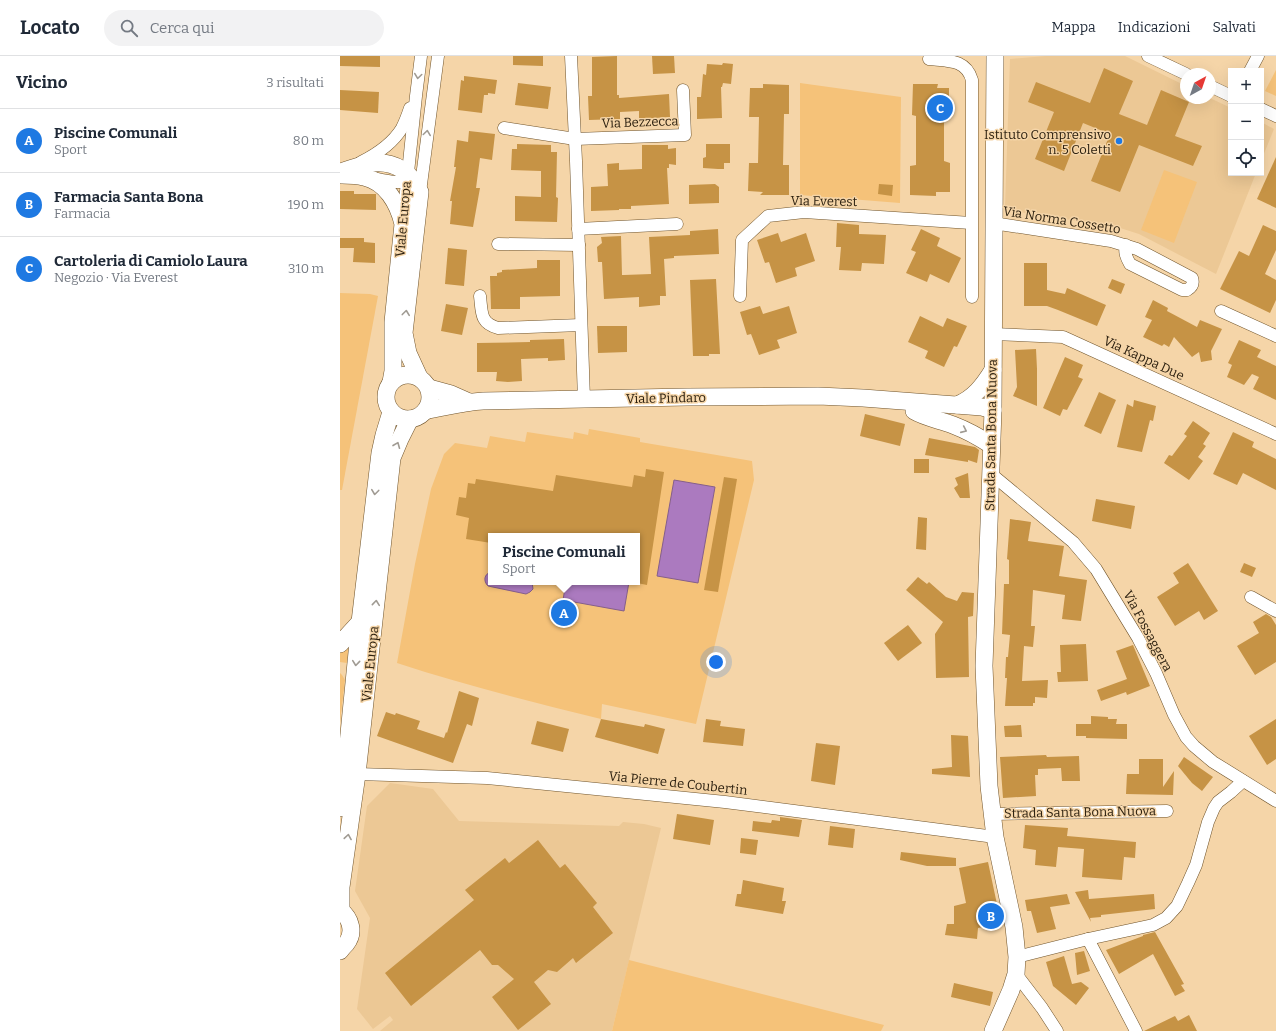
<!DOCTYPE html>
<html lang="it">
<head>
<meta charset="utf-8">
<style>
  :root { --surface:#fff; --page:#f2f2f3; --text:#1f2937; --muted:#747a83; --line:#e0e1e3; --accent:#1e79e2 }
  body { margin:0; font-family:Bitter,serif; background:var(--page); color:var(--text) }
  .controls { position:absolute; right:12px; top:12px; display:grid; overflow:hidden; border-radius:0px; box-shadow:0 4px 16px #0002 }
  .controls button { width:36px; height:36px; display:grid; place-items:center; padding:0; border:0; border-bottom:1px solid var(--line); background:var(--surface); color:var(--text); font:20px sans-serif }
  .compass { position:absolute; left:840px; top:12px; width:36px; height:36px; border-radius:50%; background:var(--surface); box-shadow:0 4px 16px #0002; rotate:40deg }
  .you { position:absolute; left:376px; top:606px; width:14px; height:14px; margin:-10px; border:3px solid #fff; border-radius:50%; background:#1a73e8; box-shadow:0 0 0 6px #1a73e833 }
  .badge { display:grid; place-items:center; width:26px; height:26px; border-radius:50%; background:var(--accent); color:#fff; font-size:13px; font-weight:700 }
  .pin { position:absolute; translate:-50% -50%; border:2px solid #fff; box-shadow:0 1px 4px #0006 }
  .popup { position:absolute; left:148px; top:477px; width:152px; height:52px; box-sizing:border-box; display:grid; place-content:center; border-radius:0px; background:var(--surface); filter:drop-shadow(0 1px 3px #0005); font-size:13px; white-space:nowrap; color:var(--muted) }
  .popup b { font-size:15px; color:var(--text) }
  .popup::after { content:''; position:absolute; left:50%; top:100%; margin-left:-8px; border:8px solid transparent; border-top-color:var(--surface) }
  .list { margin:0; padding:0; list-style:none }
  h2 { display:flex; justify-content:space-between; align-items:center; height:52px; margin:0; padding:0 16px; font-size:17px }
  h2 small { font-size:13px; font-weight:400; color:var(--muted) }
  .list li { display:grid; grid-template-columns:26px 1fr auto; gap:12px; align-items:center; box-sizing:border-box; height:64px; padding:0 16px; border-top:1px solid var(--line) }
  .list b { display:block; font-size:15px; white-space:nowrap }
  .list p { margin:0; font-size:13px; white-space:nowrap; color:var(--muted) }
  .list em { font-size:13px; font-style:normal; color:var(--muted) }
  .icon { flex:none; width:22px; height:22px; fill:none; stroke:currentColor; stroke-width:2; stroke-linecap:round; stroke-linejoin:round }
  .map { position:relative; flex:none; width:936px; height:975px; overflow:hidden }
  header { display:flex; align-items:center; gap:24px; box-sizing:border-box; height:56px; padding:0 20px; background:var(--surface); border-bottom:1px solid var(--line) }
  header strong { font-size:19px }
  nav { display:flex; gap:22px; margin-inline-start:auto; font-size:14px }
  .search { width:280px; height:36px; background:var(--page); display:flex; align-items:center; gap:10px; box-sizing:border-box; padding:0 14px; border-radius:22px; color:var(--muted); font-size:15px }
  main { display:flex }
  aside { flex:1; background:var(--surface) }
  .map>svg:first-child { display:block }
</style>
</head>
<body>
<header>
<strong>Locato</strong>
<div class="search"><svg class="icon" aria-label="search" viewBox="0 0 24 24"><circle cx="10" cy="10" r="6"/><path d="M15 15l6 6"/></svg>Cerca qui</div>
<nav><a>Mappa</a><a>Indicazioni</a><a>Salvati</a></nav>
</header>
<main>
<aside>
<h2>Vicino<small>3 risultati</small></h2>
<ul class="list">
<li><span class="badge">A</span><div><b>Piscine Comunali</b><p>Sport</p></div><em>80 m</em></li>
<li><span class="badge">B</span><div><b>Farmacia Santa Bona</b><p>Farmacia</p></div><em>190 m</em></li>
<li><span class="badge">C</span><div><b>Cartoleria di Camiolo Laura</b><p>Negozio · Via Everest</p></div><em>310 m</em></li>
</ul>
</aside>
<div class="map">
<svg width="936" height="975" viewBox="0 0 936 975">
  <rect width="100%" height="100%" fill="#f5d5a8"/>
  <g fill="#ecc895">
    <polygon points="706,0 785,0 846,30 846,42 870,42 891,52 891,117 916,117 876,218 799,178 777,171 667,154 665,151 670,3"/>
    <polygon points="921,66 934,73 921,105"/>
    <polygon points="50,727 93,733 119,765 279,770 283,766 304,768 321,772 272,975 40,975 53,964 50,960 33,973 17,953 30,862 15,835 27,750"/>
  </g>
  <g fill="#f5c279" fill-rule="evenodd">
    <polygon points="936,14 936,40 925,35"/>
    <polygon points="460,27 561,41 560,147 460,139"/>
    <polygon points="824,114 857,126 834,187 801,174"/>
    <polygon points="0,237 30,238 38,240 2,434 0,434"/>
    <path d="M249,373L300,382V386L412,405L414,424L356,668L262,648L261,663C192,646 124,629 57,607L75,508L91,433L104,398L115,387L147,392L150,380L185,386L187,376L233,383L234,376L248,379ZM151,480H297V526H151Z"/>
    <polygon points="9,587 7,607 0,606 0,595"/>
    <polygon points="0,617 2,619 5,624 0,666"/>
    <polygon points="289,904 544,969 541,975 272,975"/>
  </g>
  <g fill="#ab7abf" stroke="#855f8a">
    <polygon points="334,424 375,431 358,527 317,520"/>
    <path d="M151,516V526H192L193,533L190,536L186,538L148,530C143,525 144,518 151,516Z"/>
    <polygon points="226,526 289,526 284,555 223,544"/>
  </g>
  <g fill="#c69345">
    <polygon points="0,0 40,0 40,11 0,10"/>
    <polygon points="173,0 203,0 203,10 173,9"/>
    <polygon points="277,0 277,39 279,39 279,42 329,38 330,61 299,63 299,55 280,56 280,63 249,64 248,40 252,40 252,1"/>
    <polygon points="312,0 334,0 335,17 313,18"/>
    <polygon points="383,7 393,8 391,28 383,27 382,31 381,31 382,62 357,63 357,41 361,41 363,18 366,19 367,8 382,9"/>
    <polygon points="764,12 793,25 779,58 807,69 821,34 849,46 835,80 862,90 853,110 799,89 780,136 751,125 770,78 743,67 724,115 695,103 714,56 688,46 696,26 750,47"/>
    <polygon points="124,20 157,24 155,38 148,37 148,39 144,39 142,57 118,54 121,24 124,25"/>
    <polygon points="178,27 211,31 208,53 175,49"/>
    <polygon points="423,28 449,29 449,58 444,58 443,109 449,109 449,139 420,139 423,136 408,135 409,107 418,107 419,61 409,61 410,32 423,32"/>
    <polygon points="573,28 598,28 597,32 609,32 609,61 604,61 604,105 610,107 610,136 596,136 596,140 570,139 570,110 576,109 576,60 572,59"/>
    <polygon points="0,34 39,36 38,57 0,54"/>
    <polygon points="129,75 155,78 152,104 140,102 136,132 140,132 133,171 110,168 112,145 110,145 116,111 114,111 117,84 128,86"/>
    <polygon points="177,88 211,89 211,96 217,96 216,141 218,142 217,166 175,165 175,140 201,141 201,115 171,114 172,93 177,93"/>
    <polygon points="366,88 390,88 390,107 384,107 384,113 378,113 363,112 363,102 366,101"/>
    <polygon points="302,89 328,89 328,93 336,92 336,109 329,108 329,112 327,112 329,148 291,150 291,153 279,153 279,154 251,155 251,131 268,130 267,108 279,107 279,114 302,113"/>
    <polygon points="936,101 936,152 917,143"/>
    <polygon points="375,128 379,131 379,147 349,148 349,129"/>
    <polygon points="539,128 553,129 552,140 538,138"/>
    <polygon points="0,135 14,135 14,138 36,138 36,154 0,153"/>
    <polygon points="497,167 519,169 519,178 546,179 544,208 522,207 521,215 499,214 501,191 496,191"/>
    <polygon points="923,169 936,175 936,194 925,218 936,224 936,244 930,257 880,233 899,195 909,200"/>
    <polygon points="378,173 379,198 334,200 334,202 324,203 326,240 320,240 320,249 299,251 299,241 264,243 262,206 258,206 257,191 262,187 261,181 281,180 282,219 284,219 311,218 309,181 350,179 350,175"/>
    <polygon points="581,173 600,182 597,190 621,202 609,227 590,218 587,226 566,217 576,196 571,194"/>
    <polygon points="438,177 441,186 466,177 475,205 455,212 457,220 436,227 429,206 425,207 417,184"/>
    <polygon points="0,182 24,182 24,186 35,187 35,207 13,206 14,192 0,192"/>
    <polygon points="108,192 127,194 124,230 105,228"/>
    <polygon points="197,204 220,204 220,240 180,241 180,253 151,253 150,220 157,220 157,217 162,216 162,214 197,212"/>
    <polygon points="684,207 707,207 707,234 725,238 727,232 766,249 757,270 718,254 707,250 684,250"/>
    <polygon points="376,223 380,298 369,298 369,300 353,300 350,224"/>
    <polygon points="772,223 785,228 781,238 768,232"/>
    <polygon points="813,244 828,252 827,255 857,271 860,264 882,273 871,295 872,304 861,306 859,296 852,301 834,281 829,291 824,288 822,290 803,281 812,264 805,261"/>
    <polygon points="106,248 128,252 122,279 101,275"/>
    <polygon points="420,250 423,258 449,250 457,277 437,284 440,292 419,299 411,278 407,279 400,256"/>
    <polygon points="580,260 603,271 607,262 627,270 617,291 614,290 604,311 585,302 588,295 568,286"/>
    <polygon points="257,270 287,270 287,296 258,297"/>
    <polygon points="224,283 225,304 208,305 208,302 181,303 182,325 168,326 156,325 157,316 137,316 137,287 190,286 190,284"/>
    <polygon points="899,284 921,294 917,301 936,310 936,344 913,333 919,321 912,318 904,329 887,321 892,309 888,307"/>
    <polygon points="696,293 697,313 697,350 673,340 677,331 675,294"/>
    <polygon points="725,301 743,309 738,321 743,323 727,354 723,353 720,360 703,352"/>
    <polygon points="759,336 776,344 761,378 744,370"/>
    <polygon points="794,344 816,350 813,365 810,364 802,396 777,391 787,348 793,351"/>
    <polygon points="525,358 565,368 560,390 520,380"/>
    <polygon points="853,365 870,377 863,388 866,390 858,401 863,405 849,424 824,407 829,399 832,400 847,380 844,378"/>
    <polygon points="893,376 914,386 912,391 936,403 936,434 903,417 897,429 873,418"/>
    <polygon points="589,382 635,391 639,394 637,407 628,404 628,406 585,399"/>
    <rect x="574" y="403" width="15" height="14"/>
    <polygon points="306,413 324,416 307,529 297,527 297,480 151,480 151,487 126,483 129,462 116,459 119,441 126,442 128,427 135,428 136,423 213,435 216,419 292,431 294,419 305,421"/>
    <polygon points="628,417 630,442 620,442 614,432 618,429 615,422"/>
    <polygon points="384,421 397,423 378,536 364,534"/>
    <polygon points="756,443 795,450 791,473 752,465"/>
    <polygon points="578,461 587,462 586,494 576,493"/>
    <polygon points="670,463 691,466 688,485 724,490 719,520 747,524 741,565 722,563 725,539 693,534 691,570 695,570 693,591 684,590 682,625 708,624 707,642 695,641 695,647 693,647 693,650 665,650 667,622 665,622 666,601 668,601 670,579 662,578 664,528 669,528 669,504 667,503"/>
    <polygon points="848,507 878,555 864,564 859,555 835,570 817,541 839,527 833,517"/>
    <polygon points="904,507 916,512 912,521 900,516"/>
    <polygon points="578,521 587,528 589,526 606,541 617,545 622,536 634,537 633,560 628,561 629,621 596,622 595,578 603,566 566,534"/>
    <polygon points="926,558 931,561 936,569 936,606 915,619 897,590 919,577 913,566"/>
    <polygon points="568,569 582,587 558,605 544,587"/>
    <polygon points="746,588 748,625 718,626 717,616 721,616 720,589"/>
    <polygon points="793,589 810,630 787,639 786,636 761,645 757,634 787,623 776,595"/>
    <polygon points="119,635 139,642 132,670 127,668 113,707 37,680 46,656 55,659 56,657 80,665 77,673 104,682 106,676 107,677"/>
    <polygon points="751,660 768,661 768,663 777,663 776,668 787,668 787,683 746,682 746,680 736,680 736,668 751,668"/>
    <polygon points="261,663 304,671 305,668 325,673 318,698 255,681"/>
    <polygon points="366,663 381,665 380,670 405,673 403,690 363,686"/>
    <polygon points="936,663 936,703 927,709 909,680"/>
    <polygon points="197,665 229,673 223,696 191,688"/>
    <polygon points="681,669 682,681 665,681 664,670"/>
    <polygon points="611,679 628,680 630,721 592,718 592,713 612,711"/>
    <polygon points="476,687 500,690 495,729 471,725"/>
    <polygon points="706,699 707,701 739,700 740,725 722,725 721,712 698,713 698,719 695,719 696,740 663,742 660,701"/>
    <polygon points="844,701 873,721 862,735 852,727 838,710"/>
    <polygon points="799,703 823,703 823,731 834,715 833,739 786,738 787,718 799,718"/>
    <polygon points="337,758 374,764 370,789 333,783"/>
    <polygon points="440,761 462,764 459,781 412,775 413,765 431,767 432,764 440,765"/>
    <polygon points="685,769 728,772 727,780 796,786 795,802 784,801 782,824 742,821 744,793 718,791 716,811 695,809 696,794 683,792"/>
    <polygon points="490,770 515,773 513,792 488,789"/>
    <polygon points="401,782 418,784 416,799 400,797"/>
    <polygon points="198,784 220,812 225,808 257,847 253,851 273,877 236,907 233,902 217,916 208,914 194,926 211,948 178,974 152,941 174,923 158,909 152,909 140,894 71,950 45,917 134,844 125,834 165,802 169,807"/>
    <polygon points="561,796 616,802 616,810 587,810 560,804"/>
    <polygon points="648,806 661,867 638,872 637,883 605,879 607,868 614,868 614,850 626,847 619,812"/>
    <polygon points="403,824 444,832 442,845 446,845 443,858 395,850 397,838 401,838"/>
    <polygon points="748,834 749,843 814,838 815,853 761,859 761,861 750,862 751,866 735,836"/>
    <polygon points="727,838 730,848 710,851 716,873 697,877 691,855 687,855 685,844"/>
    <polygon points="815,876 844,928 841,929 845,935 835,940 813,898 779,918 766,894 803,880 803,879"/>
    <polygon points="744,895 750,915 737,919 735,897"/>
    <polygon points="724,900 732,928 741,926 749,932 736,949 713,930 706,906"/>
    <polygon points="614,927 653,936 650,950 611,941"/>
    <polygon points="849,959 857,975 804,975 835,960 838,965"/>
  </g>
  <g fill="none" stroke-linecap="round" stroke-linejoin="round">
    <g stroke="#70542b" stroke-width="13">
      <g id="street">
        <polyline points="231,0 236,105 244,344"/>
        <path d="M590,0L589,3C608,5 626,3 632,24V241"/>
        <polyline points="808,0 846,18"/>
        <polyline points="910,15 918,0"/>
        <polyline points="870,30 891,40"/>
        <polyline points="921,53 936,60"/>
        <polyline points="164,72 235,83 345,79 343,34"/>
        <path d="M21,106C37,98 53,87 62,72C65,66 68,58 70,52"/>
        <path d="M33,122C47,125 61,129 74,123"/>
        <polyline points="80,136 98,0"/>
        <polyline points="63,164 76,40 81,0"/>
        <path d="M653,167L771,185L797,193L852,222C854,228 852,231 847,234H842L790,208C786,201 784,196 786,189"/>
        <polyline points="238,173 337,168"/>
        <polyline points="158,188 239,189"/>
        <path d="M140,240C142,257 140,267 158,272L241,269"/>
        <polyline points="400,240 402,184 428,160 464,156 631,167"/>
        <polyline points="881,255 936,280"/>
        <polyline points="653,278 723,281 936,378"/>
        <polyline points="650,417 733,486 756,513 798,582 816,617 834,659 846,681 854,690 873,706 936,745"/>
        <polyline points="911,541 936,555"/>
        <polyline points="17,718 147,722 385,746 655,781"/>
        <polyline points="652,758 827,755"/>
        <polyline points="748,883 796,975"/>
        <polyline points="677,901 748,883 813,869 826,862 837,850 848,827 856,809 868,766 874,752 878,746 891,736 903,725"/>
        <polyline points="676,918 702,952 717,975"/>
      </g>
    </g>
    <g stroke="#70542b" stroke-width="18">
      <g id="secondary">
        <path d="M0,116C11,113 22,108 33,107C55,105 71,116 80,136L64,277L68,297L79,321"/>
        <path d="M2,119C9,119 17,119 24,121C46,126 58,147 63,168L53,266V315L51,326"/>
        <circle cx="68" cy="341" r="22"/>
        <polyline points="89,332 111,338 129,346"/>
        <path d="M617,349C634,342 643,330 653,314"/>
        <path d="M87,354C105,351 124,346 143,345L347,341L478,340L523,342L642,351L653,354"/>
        <path d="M574,355C586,362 600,364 613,369C626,374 639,381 651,389"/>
        <polyline points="0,588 20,566"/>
        <polyline points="0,752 8,688 20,566 40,397 44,379 51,356"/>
        <path d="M0,854C11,862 15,877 6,888C4,890 2,892 0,895"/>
        <polyline points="1,855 1,831 17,718 52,402 60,383 70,363"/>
        <polyline points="653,975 671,934 676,918 677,901 674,871 655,781 649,730 644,610 653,354 655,0"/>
      </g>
    </g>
    <use href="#street" stroke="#fff" stroke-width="12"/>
    <use href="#secondary" stroke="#fff" stroke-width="17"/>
  </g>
  <defs><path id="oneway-chevron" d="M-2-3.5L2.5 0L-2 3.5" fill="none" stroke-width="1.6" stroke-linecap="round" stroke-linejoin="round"/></defs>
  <g stroke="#a09b93">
    <use href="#oneway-chevron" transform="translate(78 20) rotate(98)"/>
    <use href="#oneway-chevron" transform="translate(87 77) rotate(-82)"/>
    <use href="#oneway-chevron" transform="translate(66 257) rotate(-83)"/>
    <use href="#oneway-chevron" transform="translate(624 374) rotate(24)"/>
    <use href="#oneway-chevron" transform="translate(57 389) rotate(-68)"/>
    <use href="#oneway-chevron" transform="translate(35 436) rotate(97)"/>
    <use href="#oneway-chevron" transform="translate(36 547) rotate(-84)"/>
    <use href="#oneway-chevron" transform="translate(16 607) rotate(96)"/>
    <use href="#oneway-chevron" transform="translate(8 781) rotate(-81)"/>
  </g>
  <circle fill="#1e79e2" stroke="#f5d5a8" stroke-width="1.5" cx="779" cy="85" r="4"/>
  <g text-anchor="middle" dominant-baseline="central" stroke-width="3" stroke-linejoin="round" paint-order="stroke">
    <g font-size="13" fill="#2d2110" stroke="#f5d5a8">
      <text transform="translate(300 66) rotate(-2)">Via Bezzecca</text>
      <text transform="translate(484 145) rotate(1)">Via Everest</text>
      <text transform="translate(63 163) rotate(-85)">Viale Europa</text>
      <text transform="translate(722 164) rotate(9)">Via Norma Cossetto</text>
      <text transform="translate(804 302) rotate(25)">Via Kappa Due</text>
      <text transform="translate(326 342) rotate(-1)">Viale Pindaro</text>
      <text transform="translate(651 379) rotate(-89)">Strada Santa Bona Nuova</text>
      <text transform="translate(808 575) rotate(62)">Via Fossaggera</text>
      <text transform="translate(30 608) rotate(-84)">Viale Europa</text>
      <text transform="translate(338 727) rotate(6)">Via Pierre de Coubertin</text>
      <text transform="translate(740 756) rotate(-1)">Strada Santa Bona Nuova</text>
    </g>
    <g font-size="13" fill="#2d2110" stroke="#f5d5a8" text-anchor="end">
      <text x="771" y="78">Istituto Comprensivo<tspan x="771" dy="15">n. 5 Coletti</tspan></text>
    </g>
  </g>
</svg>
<div class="controls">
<button>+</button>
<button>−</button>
<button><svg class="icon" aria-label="locate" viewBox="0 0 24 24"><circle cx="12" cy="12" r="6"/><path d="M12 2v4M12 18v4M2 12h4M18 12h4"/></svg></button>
</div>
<svg class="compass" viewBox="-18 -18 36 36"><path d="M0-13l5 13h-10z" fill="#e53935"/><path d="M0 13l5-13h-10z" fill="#747a83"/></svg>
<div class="you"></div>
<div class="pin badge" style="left:224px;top:557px">A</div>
<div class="popup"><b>Piscine Comunali</b>Sport</div>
<div class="pin badge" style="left:651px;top:860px">B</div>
<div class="pin badge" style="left:600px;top:52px">C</div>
</div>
</main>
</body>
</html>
